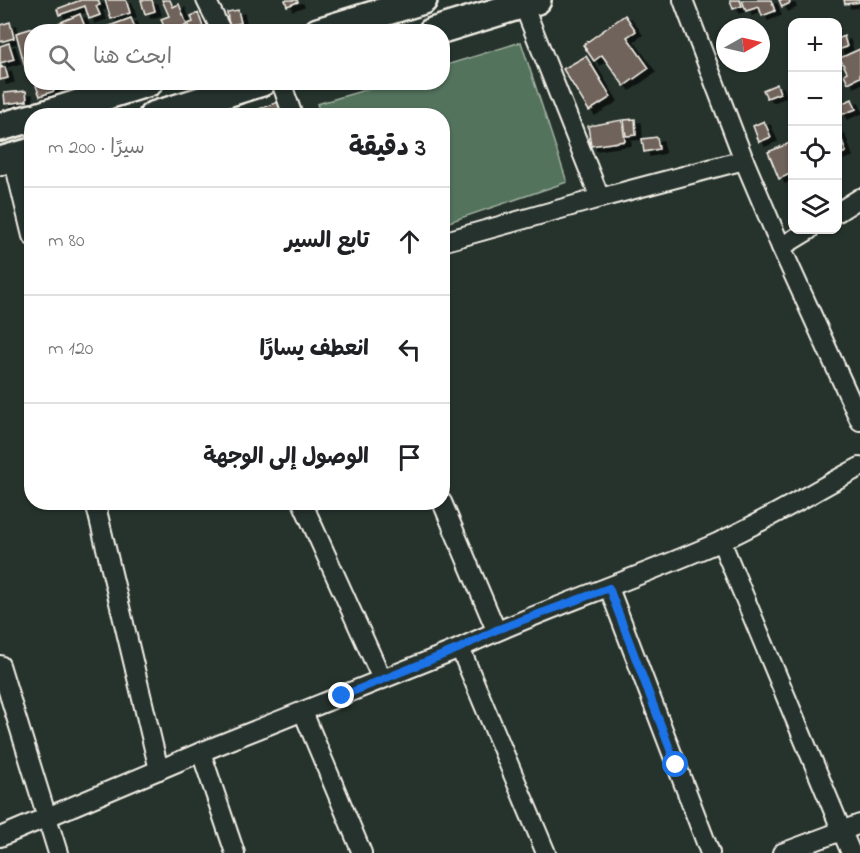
<!DOCTYPE html>
<html lang="ar">
<head>
<meta charset="utf-8">
<style>
  :root { --surface:#fff; --page:#f6f6f6; --text:#202124; --muted:#757577; --line:#e0e0e0 }
  body { margin:0; font-family:"Indie Flower","Playpen Sans Arabic",sans-serif; background:var(--page); color:var(--text); direction:rtl }
  .controls { position:absolute; right:18px; top:18px; display:grid; overflow:hidden; border-radius:12px; box-shadow:0 2px 4px #0004 }
  .controls button { width:54px; height:54px; display:grid; place-items:center; padding:0; border:0; border-bottom:2px solid var(--line); background:var(--surface); color:var(--text); font:30px sans-serif }
  .compass { position:absolute; left:716px; top:18px; width:54px; height:54px; border-radius:50%; background:var(--surface); box-shadow:0 2px 4px #0004; rotate:82deg }
  .stop { position:absolute; width:18px; height:18px; margin:-14px; border:4px solid #1a73e8; border-radius:50%; background:#fff }
  .stop.end { background:#1a73e8; border-color:#fff; box-shadow:0 2px 6px #0008 }
  .list { margin:0; padding:0; list-style:none }
  h2 { display:flex; justify-content:space-between; align-items:center; height:78px; margin:0; padding:0 24px; font-size:26px }
  h2 small { font-size:20px; font-weight:400; color:var(--muted) }
  .list li { display:grid; grid-template-columns:39px 1fr auto; gap:18px; align-items:center; box-sizing:border-box; height:108px; padding:0 24px; border-top:2px solid var(--line) }
  .list b { display:block; font-size:22px; white-space:nowrap }
  .list em { font-size:20px; font-style:normal; color:var(--muted) }
  .icon { flex:none; width:33px; height:33px; fill:none; stroke:currentColor; stroke-width:2; stroke-linecap:round; stroke-linejoin:round }
  .map { position:relative; flex:none; width:860px; height:853px; overflow:hidden; direction:ltr }
  .search { position:absolute; background:var(--surface); box-shadow:0 2px 4px #0004; left:24px; top:24px; width:426px; height:66px; display:flex; align-items:center; gap:15px; box-sizing:border-box; padding:0 21px; border-radius:24px; color:var(--muted); font-size:22px }
  .panel { position:absolute; background:var(--surface); box-shadow:0 2px 4px #0004; left:24px; top:108px; width:426px; height:402px; border-radius:24px; direction:rtl }
  .map>svg:first-child { display:block }
</style>
</head>
<body>
<div class="map">
<svg width="860" height="853" viewBox="0 0 860 853">
  <defs>
    <filter id="shadow"><feDropShadow dx="6" dy="4" stdDeviation="0" flood-color="#0009"/></filter>
  </defs>
  <rect width="100%" height="100%" fill="#26332d"/>
  <filter id="ink" filterUnits="userSpaceOnUse"><feTurbulence type="fractalNoise" baseFrequency=".0167" numOctaves="2"/><feDisplacementMap in="SourceGraphic" scale="12" xChannelSelector="R" yChannelSelector="G"/><feConvolveMatrix kernelMatrix="1 2 1 2 8 2 1 2 1" color-interpolation-filters="sRGB"/></filter>
  <g filter="url(#ink)">
    <polygon fill="#52735d" stroke="#a3b2a2" stroke-width="1.5" points="521,42 567,182 443,224 442,116 321,115 317,104 389,83 442,82 443,66"/>
    <g fill="#70635c" stroke="#f4f1e8" stroke-width="1.5" filter="url(#shadow)">
      <polygon points="81,0 98,0 100,5 96,6 100,15 89,19 85,6 59,15 57,9"/>
      <polygon points="105,0 126,0 130,13 111,19"/>
      <polygon points="141,0 152,0 155,11 145,14"/>
      <polygon points="162,0 170,0 173,7 179,4 187,25 172,32 166,32 161,19 169,16"/>
      <polygon points="285,0 297,0 298,2 287,6"/>
      <polygon points="730,0 740,0 742,6 733,9"/>
      <polygon points="742,0 771,0 775,11 762,16 759,7 746,11"/>
      <polygon points="779,0 789,0 790,3 782,7"/>
      <polygon points="844,0 860,0 860,2 845,4"/>
      <polygon points="238,10 241,23 229,25 227,12"/>
      <polygon points="198,13 205,32 191,32 188,24 193,22 191,16"/>
      <polygon points="80,14 87,32 56,32 54,25"/>
      <polygon points="625,15 636,31 627,37 649,68 624,86 602,55 594,61 583,45"/>
      <polygon points="131,18 136,30 105,32 104,28"/>
      <polygon points="10,22 14,38 0,42 0,25"/>
      <polygon points="43,25 45,32 32,32 32,69 26,71 16,33"/>
      <polygon points="844,36 847,47 838,50 838,39"/>
      <polygon points="9,43 14,59 0,63 2,67 0,68 0,46"/>
      <polygon points="860,49 860,77 848,83 844,74 847,72 840,58"/>
      <polygon points="586,56 611,97 589,111 563,69"/>
      <polygon points="5,67 8,78 0,80 0,68"/>
      <polygon points="45,82 51,82 54,91 40,96 36,86"/>
      <polygon points="777,84 780,93 767,98 763,90"/>
      <polygon points="26,91 27,101 5,104 4,93"/>
      <polygon points="852,99 856,109 841,115 838,105"/>
      <polygon points="281,101 286,116 240,116"/>
      <polygon points="635,119 636,135 626,136 624,120"/>
      <polygon points="622,120 625,141 591,146 588,126"/>
      <polygon points="764,121 771,137 759,142 753,126"/>
      <polygon points="838,129 846,152 838,155"/>
      <polygon points="657,137 659,149 644,152 642,139"/>
      <polygon points="792,142 792,173 779,179 768,152"/>
    </g>
    <g fill="none" stroke-linecap="round" stroke-linejoin="round">
      <g stroke="#f4f1e8" stroke-width="22">
        <g id="street">
          <polyline points="206,0 222,32"/>
          <polyline points="683,0 744,160 781,247 860,421"/>
          <polyline points="523,4 600,198 744,160"/>
          <polyline points="281,82 293,116"/>
          <polyline points="13,158 32,236"/>
          <polyline points="838,212 860,198"/>
          <polyline points="442,242 600,198"/>
          <polyline points="781,247 809,230"/>
          <polyline points="95,502 159,770"/>
          <polyline points="302,502 382,679"/>
          <polyline points="442,502 496,630"/>
          <polyline points="721,541 851,853"/>
          <polyline points="609,588 710,853"/>
          <polyline points="460,648 546,853"/>
          <polyline points="0,665 58,853"/>
          <polyline points="303,712 362,853"/>
          <polyline points="201,752 235,853"/>
          <path d="M0,837L201,752L460,648C544,608 634,580 719,542C766,521 814,491 860,467"/>
          <polyline points="782,853 860,824"/>
        </g>
      </g>
      <g stroke="#f4f1e8" stroke-width="32">
        <g id="secondary">
          <polyline points="318,32 423,0"/>
          <polyline points="432,32 537,0"/>
          <polyline points="40,116 149,82"/>
          <polyline points="153,116 262,82"/>
          <polyline points="0,127 32,118"/>
          <polyline points="0,161 32,152"/>
        </g>
      </g>
      <use href="#street" stroke="#26332d" stroke-width="18"/>
      <use href="#secondary" stroke="#26332d" stroke-width="27"/>
    </g>
  </g>
  <g fill="none" stroke-linecap="round" stroke-linejoin="round" filter="url(#ink)">
    <polyline stroke="#1a73e8" stroke-width="8" points="342,696 460,648 496,630 609,588 676,765"/>
  </g>
</svg>
<div class="controls">
<button>+</button>
<button>−</button>
<button><svg class="icon" aria-label="locate" viewBox="0 0 24 24"><circle cx="12" cy="12" r="6"/><path d="M12 2v4M12 18v4M2 12h4M18 12h4"/></svg></button>
<button><svg class="icon" aria-label="layers" viewBox="0 0 24 24"><path d="M12 4l9 5-9 5-9-5zM3 14l9 5 9-5"/></svg></button>
</div>
<svg class="compass" viewBox="-18 -18 36 36"><path d="M0-13l5 13h-10z" fill="#e53935"/><path d="M0 13l5-13h-10z" fill="#757577"/></svg>
<div class="stop" style="left:676px;top:765px"></div>
<div class="stop end" style="left:342px;top:696px"></div>
<div class="search"><svg class="icon" aria-label="search" viewBox="0 0 24 24"><circle cx="10" cy="10" r="6"/><path d="M15 15l6 6"/></svg>ابحث هنا</div>
<section class="panel">
<h2>3 دقيقة<small>سيرًا · 200 m</small></h2>
<ul class="list">
<li><svg class="icon" aria-label="ahead" viewBox="0 0 24 24"><path d="M12 20V5M6 11l6-6 6 6"/></svg><div><b>تابع السير</b></div><em>80 m</em></li>
<li><svg class="icon" aria-label="left" viewBox="0 0 24 24"><path d="M17 20v-9H6M10 6l-5 5 5 5"/></svg><div><b>انعطف يسارًا</b></div><em>120 m</em></li>
<li><svg class="icon" aria-label="arrive" viewBox="0 0 24 24"><path d="M6 21V4h12l-3 4 3 4H6"/></svg><div><b>الوصول إلى الوجهة</b></div></li>
</ul>
</section>
</div>
</body>
</html>
